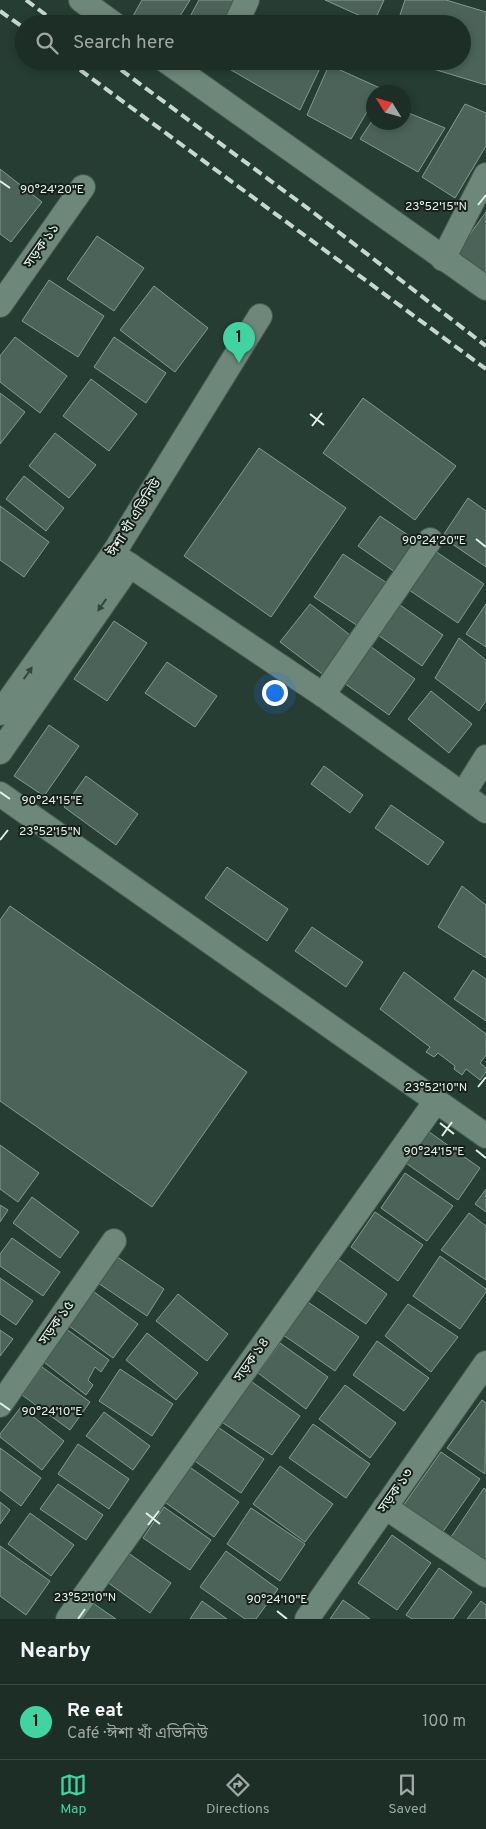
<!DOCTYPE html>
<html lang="en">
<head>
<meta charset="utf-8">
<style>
  :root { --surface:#1c2e26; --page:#25362e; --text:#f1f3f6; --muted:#a0a8a7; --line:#3a4a43; --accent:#40d4a2 }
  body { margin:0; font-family:Overpass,"Noto Sans Bengali",sans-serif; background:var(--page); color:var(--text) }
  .compass { position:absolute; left:366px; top:85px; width:45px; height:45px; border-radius:50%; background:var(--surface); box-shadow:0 2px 8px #0003; rotate:307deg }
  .you { position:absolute; left:274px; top:692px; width:18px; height:18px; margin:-12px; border:4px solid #fff; border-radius:50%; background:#1a73e8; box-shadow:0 0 0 8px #1a73e833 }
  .badge { display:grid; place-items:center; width:32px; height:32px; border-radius:50%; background:var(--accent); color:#111; font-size:16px; font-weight:700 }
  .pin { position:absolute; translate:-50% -41px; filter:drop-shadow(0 1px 2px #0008) }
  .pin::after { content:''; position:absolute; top:26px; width:18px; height:15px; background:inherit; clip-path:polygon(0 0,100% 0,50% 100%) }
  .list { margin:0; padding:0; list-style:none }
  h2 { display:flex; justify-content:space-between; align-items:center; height:65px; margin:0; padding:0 20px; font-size:21px }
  h2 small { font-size:16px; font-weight:400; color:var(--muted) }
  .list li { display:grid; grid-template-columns:32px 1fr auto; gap:15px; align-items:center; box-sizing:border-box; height:75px; padding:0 20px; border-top:1px solid var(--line) }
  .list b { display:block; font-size:19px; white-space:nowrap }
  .list p { margin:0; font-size:16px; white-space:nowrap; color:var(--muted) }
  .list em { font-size:16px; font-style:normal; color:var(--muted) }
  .icon { flex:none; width:28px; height:28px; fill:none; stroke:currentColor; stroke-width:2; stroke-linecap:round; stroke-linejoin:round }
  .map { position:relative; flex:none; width:486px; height:1619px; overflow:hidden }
  .search { position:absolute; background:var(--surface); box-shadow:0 2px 8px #0003; left:15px; right:15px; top:15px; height:55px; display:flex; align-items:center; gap:12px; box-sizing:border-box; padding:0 18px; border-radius:28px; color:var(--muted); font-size:19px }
  .sheet { height:140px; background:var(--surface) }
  nav { display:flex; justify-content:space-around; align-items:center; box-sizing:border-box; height:70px; border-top:1px solid var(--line); background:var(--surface); font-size:14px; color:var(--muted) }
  nav a { display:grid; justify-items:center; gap:2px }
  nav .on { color:var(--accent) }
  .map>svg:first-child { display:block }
</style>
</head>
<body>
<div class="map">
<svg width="486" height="1619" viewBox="0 0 486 1619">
  <rect width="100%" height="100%" fill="#263d33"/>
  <g fill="#4b6358" stroke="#829c90">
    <polygon points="142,0 190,0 175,24 146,24 133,16"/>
    <polygon points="199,0 237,0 223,24 186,24"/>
    <polygon points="325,0 384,0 374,22"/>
    <polygon points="405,0 446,0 486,12 486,85 407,61 462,61 462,24 397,24"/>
    <polygon points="229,61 321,61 323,62 300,110 226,67"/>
    <polygon points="329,65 380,88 378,92 374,92 374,100 351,139 307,115"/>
    <polygon points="465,104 486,113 486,146 455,198 422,177"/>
    <polygon points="404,111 445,128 418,172 360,139 374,118 374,122 404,122"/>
    <polygon points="0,169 42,202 11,242 0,234"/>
    <polygon points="486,212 486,278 454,256"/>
    <polygon points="97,236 144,268 114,311 67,279"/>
    <polygon points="49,280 104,316 78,357 22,321"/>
    <polygon points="154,286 208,328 175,372 120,330"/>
    <polygon points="15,337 67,376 40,413 0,382 0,356"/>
    <polygon points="114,337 166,373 146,403 94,367"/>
    <polygon points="91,379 137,414 109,451 63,416"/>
    <polygon points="0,393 25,412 0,444"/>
    <polygon points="363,398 456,466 415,520 323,453"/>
    <polygon points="55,433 96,465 69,498 29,466"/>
    <polygon points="259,448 346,508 271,617 184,556"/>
    <polygon points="24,476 64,508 46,531 6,499"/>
    <polygon points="468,498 486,511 486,567 442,537"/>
    <polygon points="0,506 49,542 24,577 0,560"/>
    <polygon points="380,516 424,546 402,577 358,546"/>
    <polygon points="435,551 484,584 458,623 409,590"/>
    <polygon points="343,554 390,585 361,628 314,597"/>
    <polygon points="310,604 354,638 325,676 280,642"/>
    <polygon points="486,604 486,647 466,634"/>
    <polygon points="400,605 443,635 422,666 378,635"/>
    <polygon points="114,621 147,643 107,701 74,679"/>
    <polygon points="459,638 486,660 486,701 479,711 435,678"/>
    <polygon points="370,646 415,679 389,715 344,683"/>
    <polygon points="167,662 217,696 195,727 145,693"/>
    <polygon points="431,691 472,724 449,753 408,719"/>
    <polygon points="49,725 79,746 44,796 14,776"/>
    <polygon points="324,766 363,795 350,813 311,784"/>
    <polygon points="86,776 138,814 116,845 64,807"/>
    <polygon points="391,805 444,842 428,865 375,828"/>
    <polygon points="227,867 288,909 267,941 205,898"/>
    <polygon points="462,886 486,905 486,958 438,927"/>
    <polygon points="10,906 247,1072 152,1207 0,1101 0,920"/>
    <polygon points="312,927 363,962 346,987 295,951"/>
    <polygon points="473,970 486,979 486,1021 454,999"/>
    <polygon points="404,972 486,1034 486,1055 480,1063 486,1068 486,1072 480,1080 466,1069 462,1075 454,1069 455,1066 438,1053 434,1057 426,1052 430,1047 380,1009"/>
    <polygon points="425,1129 480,1168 458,1200 403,1161"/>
    <polygon points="0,1145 39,1173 18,1202 0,1189"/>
    <polygon points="405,1173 453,1206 427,1241 381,1208"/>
    <polygon points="486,1189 486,1212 475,1204"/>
    <polygon points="32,1197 79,1232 60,1258 13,1223"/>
    <polygon points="0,1205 8,1210 0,1222"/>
    <polygon points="375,1212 423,1245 398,1281 351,1247"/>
    <polygon points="469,1213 486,1226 486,1280 441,1250"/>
    <polygon points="12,1238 60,1272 43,1296 0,1266 0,1254"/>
    <polygon points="113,1254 164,1289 147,1316 95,1281"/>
    <polygon points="440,1256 486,1289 486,1292 460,1329 413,1296"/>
    <polygon points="338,1259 387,1294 366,1324 317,1290"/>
    <polygon points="0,1278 33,1301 16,1325 0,1314"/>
    <polygon points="90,1289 138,1324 113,1358 65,1323"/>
    <polygon points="178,1294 228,1334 207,1361 156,1321"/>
    <polygon points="302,1298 359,1337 335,1371 279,1332"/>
    <polygon points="408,1304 458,1337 431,1372 385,1336"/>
    <polygon points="62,1326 109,1360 101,1372 95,1367 88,1380 93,1385 86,1395 40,1359"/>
    <polygon points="0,1330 13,1339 0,1356"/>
    <polygon points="147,1333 198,1373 176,1400 126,1360"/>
    <polygon points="377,1341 429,1378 404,1411 353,1375"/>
    <polygon points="280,1343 328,1377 306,1409 258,1373"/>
    <polygon points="42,1367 90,1402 70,1430 22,1395"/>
    <polygon points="120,1369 173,1404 152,1436 99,1401"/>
    <polygon points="245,1377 300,1416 272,1455 214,1417"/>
    <polygon points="345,1385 396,1423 370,1458 319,1419"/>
    <polygon points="482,1400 486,1403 485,1474 447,1448"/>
    <polygon points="21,1407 64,1441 42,1470 0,1437 0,1434"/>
    <polygon points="104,1412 150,1446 133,1470 86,1436"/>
    <polygon points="212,1423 264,1459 241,1493 189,1457"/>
    <polygon points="313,1424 370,1464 346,1498 289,1458"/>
    <polygon points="78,1444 129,1479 109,1509 58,1474"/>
    <polygon points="0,1448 41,1478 21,1506 0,1490"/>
    <polygon points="441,1452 480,1479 442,1533 403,1506"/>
    <polygon points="184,1463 239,1502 214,1537 159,1498"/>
    <polygon points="280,1466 333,1504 305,1542 253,1504"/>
    <polygon points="58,1484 103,1515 86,1540 40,1509"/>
    <polygon points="484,1488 486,1490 486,1569 447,1543"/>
    <polygon points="0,1502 10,1510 0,1524"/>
    <polygon points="164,1507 211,1540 190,1570 143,1538"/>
    <polygon points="251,1508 305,1544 280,1581 227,1544"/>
    <polygon points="30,1513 74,1545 51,1576 8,1544"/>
    <polygon points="392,1535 431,1563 397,1610 358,1583"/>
    <polygon points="0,1546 50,1581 26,1615 0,1596"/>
    <polygon points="124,1550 171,1583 150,1613 103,1579"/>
    <polygon points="226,1551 278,1589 256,1619 245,1619 200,1587"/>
    <polygon points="439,1568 472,1592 453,1619 412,1619 406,1615"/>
    <polygon points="87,1599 116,1619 73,1619"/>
    <polygon points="343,1600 370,1619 330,1619"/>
    <polygon points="202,1601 227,1619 190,1619"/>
    <polygon points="481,1601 486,1605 486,1619 467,1619"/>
  </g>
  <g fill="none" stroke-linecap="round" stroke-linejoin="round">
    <g stroke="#455851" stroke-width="26">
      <g id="street">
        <polyline points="81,0 114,24"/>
        <polyline points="236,24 247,0"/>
        <polyline points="166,61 486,288"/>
        <polyline points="443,259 486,175"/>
        <polyline points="0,305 83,187"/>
        <polyline points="113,554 323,695 486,811"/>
        <polyline points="323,695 430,540"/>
        <polyline points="0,713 113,554 260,316"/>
        <polyline points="0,752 130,565"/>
        <polyline points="0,794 486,1136"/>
        <polyline points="463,794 486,757"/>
        <polyline points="0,1405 114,1241"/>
        <polyline points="385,1507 486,1575"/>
        <polyline points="68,1619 436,1101"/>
        <polyline points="307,1619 486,1363"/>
      </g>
    </g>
    <use href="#street" stroke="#6e877b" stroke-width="24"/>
    <g stroke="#c9d7d1" stroke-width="4" stroke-dasharray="10 5" stroke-linecap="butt">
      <polyline points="26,0 58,24"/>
      <polyline points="0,11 24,28"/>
      <polyline points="68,61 486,369"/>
      <polyline points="109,61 314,213 486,346"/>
    </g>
  </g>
  <defs><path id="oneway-solid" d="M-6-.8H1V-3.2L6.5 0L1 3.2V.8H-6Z" transform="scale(1.25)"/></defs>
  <g fill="#35453d">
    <use href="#oneway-solid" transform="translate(102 605) rotate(125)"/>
    <use href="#oneway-solid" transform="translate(28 673) rotate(-55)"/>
  </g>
  <path fill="none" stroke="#e3f0ea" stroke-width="2" d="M0,181L10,188M478,205L486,195M310,414L324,425M312,426L322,413M476,539L486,547M0,792L10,799M0,840L8,830M478,1087L486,1077M440,1123L454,1134M442,1136L452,1122M476,1150L486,1158M0,1403L10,1410M146,1513L160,1524M148,1525L159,1511M277,1611L287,1619M78,1619L85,1609"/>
  <g text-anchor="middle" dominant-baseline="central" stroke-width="4" stroke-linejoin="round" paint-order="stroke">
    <g font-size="14" fill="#e3f0ea" stroke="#17211c">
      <text transform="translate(42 246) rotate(-55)">সড়ক ১১</text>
      <text transform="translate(135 518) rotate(-58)">ঈশা খাঁ এভিনিউ</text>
      <text transform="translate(57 1323) rotate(-55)">সড়ক ১৫</text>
      <text transform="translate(252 1360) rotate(-55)">সড়ক ১৪</text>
      <text transform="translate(396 1491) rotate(-55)">সড়ক ১৩</text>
    </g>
  </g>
  <g font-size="12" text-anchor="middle" fill="#e3f0ea" stroke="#17211c" stroke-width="4" stroke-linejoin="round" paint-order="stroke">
    <text x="52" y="193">90°24'20"E</text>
    <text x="436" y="210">23°52'15"N</text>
    <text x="434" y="544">90°24'20"E</text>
    <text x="52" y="804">90°24'15"E</text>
    <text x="50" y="835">23°52'15"N</text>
    <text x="436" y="1091">23°52'10"N</text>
    <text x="434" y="1155">90°24'15"E</text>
    <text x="52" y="1415">90°24'10"E</text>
    <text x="85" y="1601">23°52'10"N</text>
    <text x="277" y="1603">90°24'10"E</text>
  </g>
</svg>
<svg class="compass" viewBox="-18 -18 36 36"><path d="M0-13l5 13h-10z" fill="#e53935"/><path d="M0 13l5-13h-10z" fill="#a0a8a7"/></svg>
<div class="you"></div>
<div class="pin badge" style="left:239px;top:363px">1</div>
<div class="search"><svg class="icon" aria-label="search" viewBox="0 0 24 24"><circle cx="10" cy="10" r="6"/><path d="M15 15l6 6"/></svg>Search here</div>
</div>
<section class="sheet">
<h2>Nearby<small></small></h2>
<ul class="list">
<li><span class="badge">1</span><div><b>Re eat</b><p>Café · ঈশা খাঁ এভিনিউ</p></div><em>100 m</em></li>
</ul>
</section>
<nav>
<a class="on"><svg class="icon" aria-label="map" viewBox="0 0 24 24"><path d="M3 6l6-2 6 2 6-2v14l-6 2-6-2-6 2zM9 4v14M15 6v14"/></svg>Map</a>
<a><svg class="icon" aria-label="directions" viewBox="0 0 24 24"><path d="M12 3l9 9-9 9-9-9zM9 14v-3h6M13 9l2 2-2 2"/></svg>Directions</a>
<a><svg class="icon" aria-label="saved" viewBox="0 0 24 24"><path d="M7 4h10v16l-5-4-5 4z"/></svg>Saved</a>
</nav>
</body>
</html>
